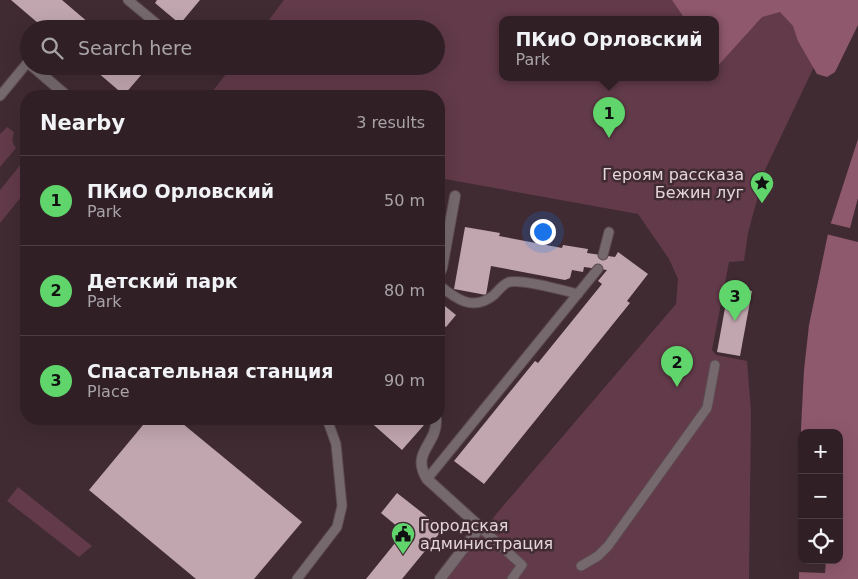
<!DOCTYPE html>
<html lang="en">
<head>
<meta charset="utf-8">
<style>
  :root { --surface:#302026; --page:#3c2d32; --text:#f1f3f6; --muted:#a8a3a7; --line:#4b3e43; --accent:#5fd56b }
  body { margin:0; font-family:"DejaVu Sans",sans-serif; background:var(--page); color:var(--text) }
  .controls { position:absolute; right:15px; bottom:15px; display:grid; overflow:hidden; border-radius:10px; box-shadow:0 5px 20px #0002 }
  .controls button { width:45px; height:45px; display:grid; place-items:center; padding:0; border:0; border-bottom:1px solid var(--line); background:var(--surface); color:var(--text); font:25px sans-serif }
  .you { position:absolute; left:542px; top:231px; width:18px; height:18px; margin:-12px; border:4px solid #fff; border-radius:50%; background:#1a73e8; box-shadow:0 0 0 8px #1a73e833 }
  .badge { display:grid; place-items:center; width:32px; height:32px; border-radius:50%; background:var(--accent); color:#111; font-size:16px; font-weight:700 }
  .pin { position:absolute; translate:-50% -41px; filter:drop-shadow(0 1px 2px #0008) }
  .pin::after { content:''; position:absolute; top:26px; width:18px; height:15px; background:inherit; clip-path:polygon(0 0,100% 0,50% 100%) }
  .popup { position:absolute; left:499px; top:16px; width:220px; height:65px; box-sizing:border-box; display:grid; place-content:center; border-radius:10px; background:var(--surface); filter:drop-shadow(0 1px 4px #0005); font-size:16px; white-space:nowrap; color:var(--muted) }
  .popup b { font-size:19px; color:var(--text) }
  .popup::after { content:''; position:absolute; left:50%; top:100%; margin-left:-10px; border:10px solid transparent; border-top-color:var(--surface) }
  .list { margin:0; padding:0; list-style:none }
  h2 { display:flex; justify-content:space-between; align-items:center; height:65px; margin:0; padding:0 20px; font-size:21px }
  h2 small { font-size:16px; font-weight:400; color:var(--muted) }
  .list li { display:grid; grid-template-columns:32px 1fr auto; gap:15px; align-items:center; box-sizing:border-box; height:90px; padding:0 20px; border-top:1px solid var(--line) }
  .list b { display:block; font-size:19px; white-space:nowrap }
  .list p { margin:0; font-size:16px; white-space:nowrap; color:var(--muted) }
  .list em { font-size:16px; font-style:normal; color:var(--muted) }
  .icon { flex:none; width:28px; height:28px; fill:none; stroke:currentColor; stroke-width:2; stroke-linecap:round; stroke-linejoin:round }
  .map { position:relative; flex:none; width:858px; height:579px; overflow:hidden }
  .search { position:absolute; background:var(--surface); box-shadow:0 5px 20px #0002; left:20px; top:20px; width:425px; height:55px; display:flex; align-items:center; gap:12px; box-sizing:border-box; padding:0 18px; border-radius:28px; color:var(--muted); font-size:19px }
  .panel { position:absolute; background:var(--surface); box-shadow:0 5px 20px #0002; left:20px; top:90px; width:425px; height:335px; border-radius:20px }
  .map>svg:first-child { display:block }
</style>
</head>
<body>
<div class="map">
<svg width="858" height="579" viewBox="0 0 858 579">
  <rect width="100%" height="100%" fill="#402b32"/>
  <g fill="#623a49" fill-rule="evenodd">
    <path d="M284,0H851L830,33L765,170L748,233L744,261L729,262L712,350L716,355L747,361L751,412L749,579H446L497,513L676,304L678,279L669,259L638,214L439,178V96H209L232,66H436V29H262ZM503,19H715V77H503Z"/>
    <path d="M7,127L14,132C12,139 12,143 16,148L0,167V134Z"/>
    <polygon points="26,158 26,191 0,223 0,190"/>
    <polygon points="18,487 92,546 79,557 7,501"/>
  </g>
  <polygon fill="#8f586d" points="672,0 858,0 858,25 835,72 827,77 817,74 798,41 793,26 780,12 762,17 715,69 715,19 685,19"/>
  <path fill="#8f596d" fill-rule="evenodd" d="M858,139V579H799L801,429L804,370L809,325L829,229ZM802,433H839V560H802Z"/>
  <g fill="#402b32">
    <polygon points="858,198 858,242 826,234 829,223 850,228"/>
    <polygon points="797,558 802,558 802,560 826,560 825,573 796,572"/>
  </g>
  <g fill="#c1a6af">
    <polygon points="11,0 62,0 96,29 45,29"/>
    <polygon points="157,0 200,0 180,24 155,3"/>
    <polygon points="90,66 149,66 124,95"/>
    <polygon points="465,227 500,233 499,236 562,248 563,245 588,249 587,253 615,257 618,252 648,274 627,301 630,303 484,484 454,461 535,361 538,363 602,284 598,281 607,270 584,267 583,272 572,270 570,278 565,280 491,266 486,295 454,289"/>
    <polygon points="729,286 752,291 740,356 717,352"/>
    <polygon points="440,302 456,315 446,327 439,322 439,304"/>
    <polygon points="148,419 177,419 302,522 254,579 196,579 89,490"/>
    <polygon points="367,419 416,419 424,425 402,450"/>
    <polygon points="397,493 443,529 402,579 366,579 404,532 381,513"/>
  </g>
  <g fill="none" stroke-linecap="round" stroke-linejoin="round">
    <g stroke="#5d4a50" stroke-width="11">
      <g id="lane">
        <polyline points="128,0 163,29"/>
        <polyline points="0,96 28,62"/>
        <polyline points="603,255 609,232"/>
        <path d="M439,285C456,299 473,312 494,295C498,291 503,284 509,282C523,279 562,290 578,294"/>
        <polyline points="427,479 598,269"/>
        <polyline points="480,527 522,565 512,579"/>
        <polyline points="581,566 598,556 608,546 707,408 715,365"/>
        <polyline points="297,579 337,527 342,506 336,444 327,419"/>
      </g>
    </g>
    <g stroke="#5d4a50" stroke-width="12">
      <g id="street">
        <polyline points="32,66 67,96"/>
        <polyline points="439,274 442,268 455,196"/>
        <path d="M436,419C438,444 410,452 427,479L480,527L440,579"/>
      </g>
    </g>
    <use href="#lane" stroke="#75696d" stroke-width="9"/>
    <use href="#street" stroke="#75696d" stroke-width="10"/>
  </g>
  <defs>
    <g id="sight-pin" transform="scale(1.25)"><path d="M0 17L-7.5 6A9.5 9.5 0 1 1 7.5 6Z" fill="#5fd56b" stroke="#402b32"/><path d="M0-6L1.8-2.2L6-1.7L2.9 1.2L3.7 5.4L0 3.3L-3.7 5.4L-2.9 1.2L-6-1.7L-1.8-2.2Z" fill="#111"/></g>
    <g id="civic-pin" transform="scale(1.25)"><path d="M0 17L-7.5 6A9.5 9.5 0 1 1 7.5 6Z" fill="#5fd56b" stroke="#402b32"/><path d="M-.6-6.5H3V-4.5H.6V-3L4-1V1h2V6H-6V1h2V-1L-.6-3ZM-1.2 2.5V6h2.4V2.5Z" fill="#111"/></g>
  </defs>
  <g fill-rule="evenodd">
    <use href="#sight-pin" x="762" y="183"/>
    <use href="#civic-pin" x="403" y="534"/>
  </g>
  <g text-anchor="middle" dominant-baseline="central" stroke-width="5" stroke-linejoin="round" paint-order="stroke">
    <g font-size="16" fill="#e3d5d9" stroke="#402b32" text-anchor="end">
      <text x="744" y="174">Героям рассказа<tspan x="744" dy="18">Бежин луг</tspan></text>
      <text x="420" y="525" text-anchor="start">Городская<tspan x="420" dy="18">администрация</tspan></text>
    </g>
  </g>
</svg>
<div class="controls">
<button>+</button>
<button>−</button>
<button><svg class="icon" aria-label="locate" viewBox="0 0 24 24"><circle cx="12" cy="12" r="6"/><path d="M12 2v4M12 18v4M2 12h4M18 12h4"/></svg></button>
</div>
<div class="you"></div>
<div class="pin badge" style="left:609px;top:138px">1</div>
<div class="popup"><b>ПКиО Орловский</b>Park</div>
<div class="pin badge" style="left:677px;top:387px">2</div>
<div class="pin badge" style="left:735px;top:321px">3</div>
<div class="search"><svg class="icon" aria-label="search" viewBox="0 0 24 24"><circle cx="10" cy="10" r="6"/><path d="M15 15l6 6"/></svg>Search here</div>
<section class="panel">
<h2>Nearby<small>3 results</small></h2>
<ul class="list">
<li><span class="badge">1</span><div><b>ПКиО Орловский</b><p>Park</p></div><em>50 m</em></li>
<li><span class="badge">2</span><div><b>Детский парк</b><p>Park</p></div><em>80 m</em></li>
<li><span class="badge">3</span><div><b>Спасательная станция</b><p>Place</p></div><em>90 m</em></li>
</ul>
</section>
</div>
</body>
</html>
